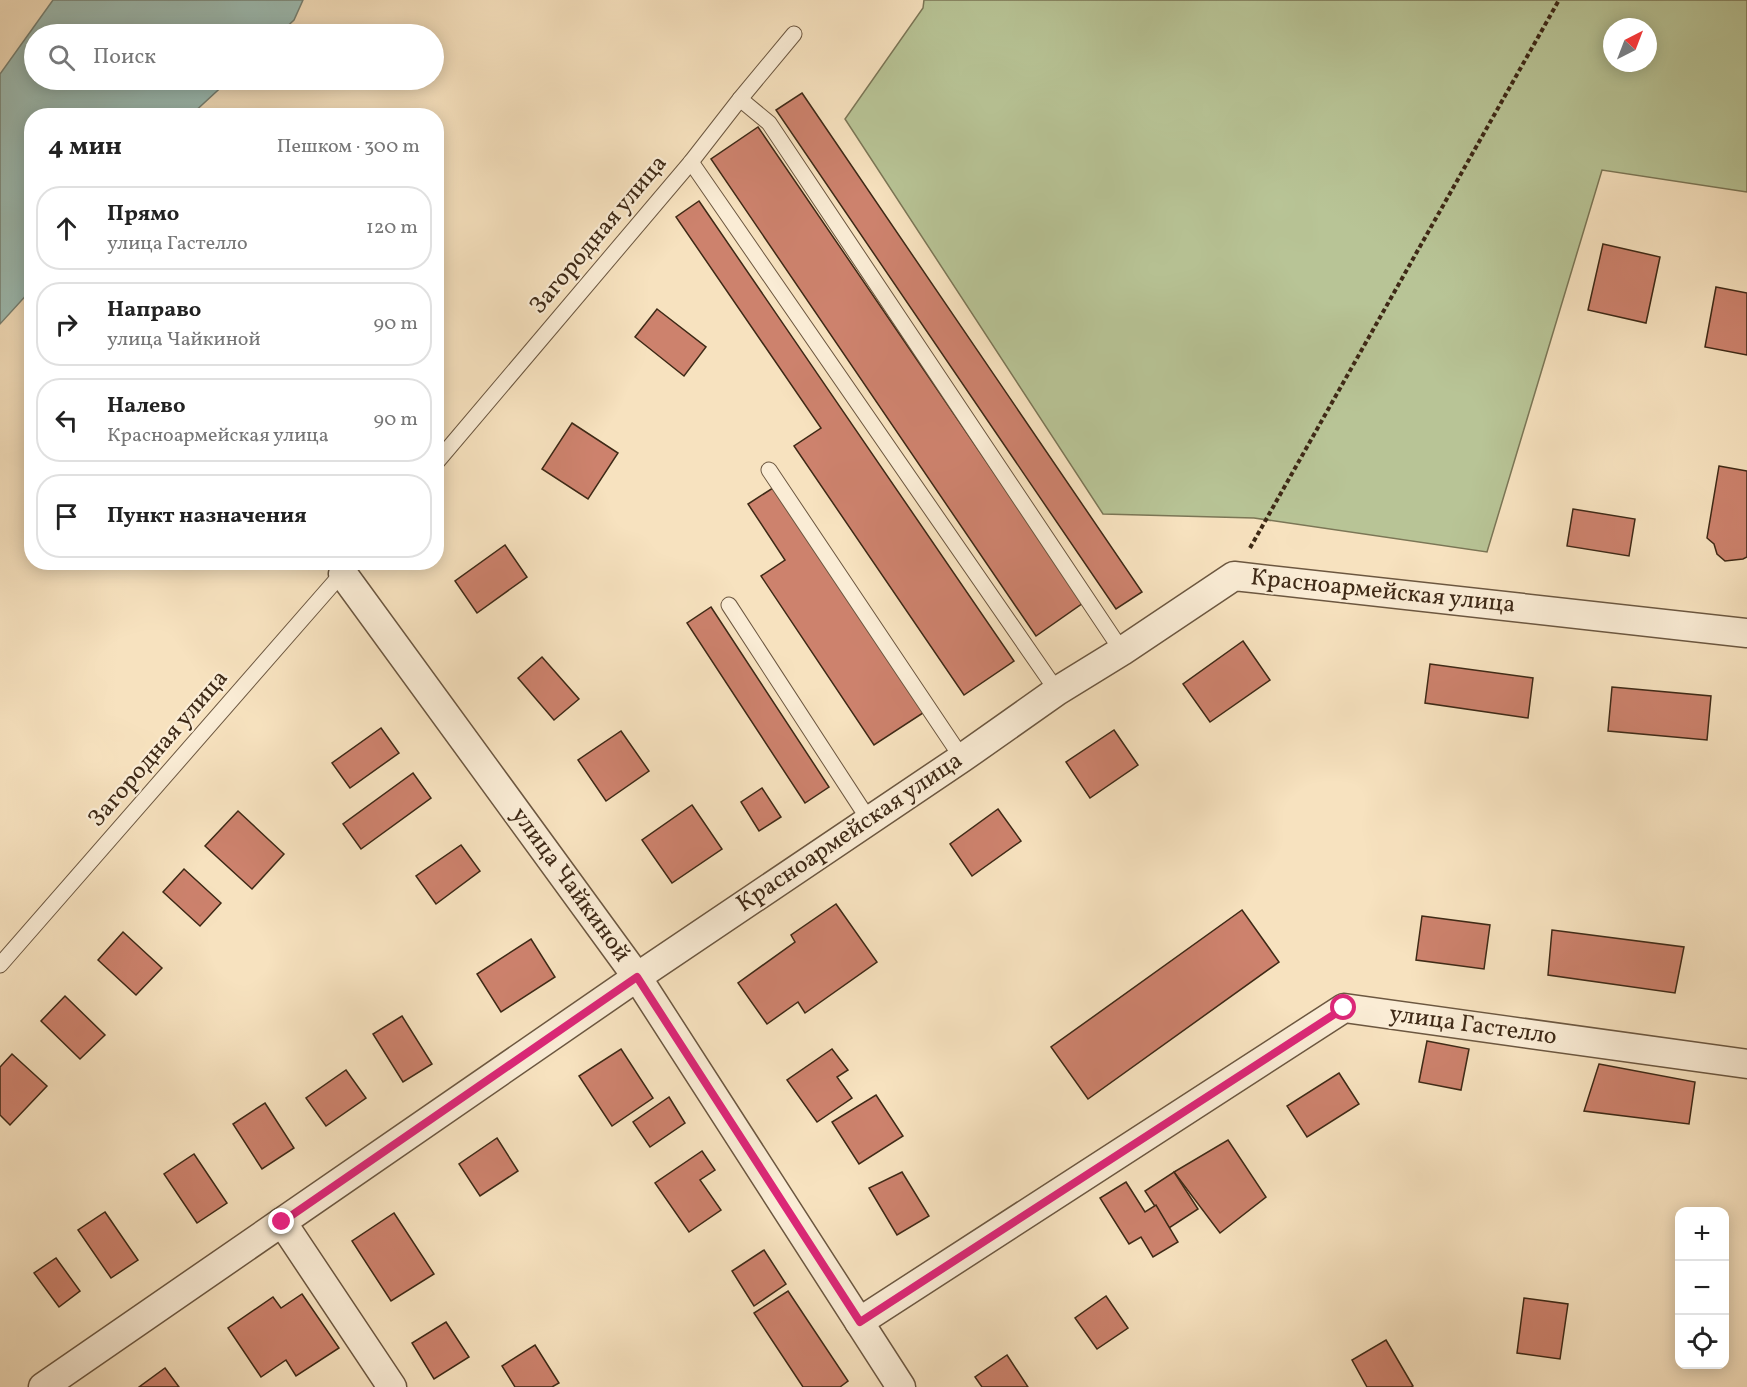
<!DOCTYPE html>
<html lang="ru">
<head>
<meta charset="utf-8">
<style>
  :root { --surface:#fff; --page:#f2f2f2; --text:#222; --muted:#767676; --line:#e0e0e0 }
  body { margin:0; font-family:Vollkorn,serif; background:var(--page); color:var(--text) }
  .controls { position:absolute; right:18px; bottom:18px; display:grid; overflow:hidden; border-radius:12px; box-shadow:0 3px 15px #0003 }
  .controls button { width:54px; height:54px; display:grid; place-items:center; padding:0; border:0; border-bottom:2px solid var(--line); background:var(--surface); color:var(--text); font:30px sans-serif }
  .compass { position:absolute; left:1603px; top:18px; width:54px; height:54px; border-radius:50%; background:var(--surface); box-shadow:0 3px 15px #0003; rotate:42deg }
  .stop { position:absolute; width:18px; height:18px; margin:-14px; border:4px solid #db2777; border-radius:50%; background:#fff }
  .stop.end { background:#db2777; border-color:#fff; box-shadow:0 2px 6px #0008 }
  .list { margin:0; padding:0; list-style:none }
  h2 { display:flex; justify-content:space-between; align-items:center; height:78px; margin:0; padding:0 24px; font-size:26px }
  h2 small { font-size:20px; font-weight:400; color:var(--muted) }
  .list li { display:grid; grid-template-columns:39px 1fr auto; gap:18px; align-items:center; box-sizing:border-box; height:84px; margin:0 12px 12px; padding:0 12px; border:2px solid var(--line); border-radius:24px }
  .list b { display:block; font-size:22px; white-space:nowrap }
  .list p { margin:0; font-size:20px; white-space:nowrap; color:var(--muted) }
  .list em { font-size:20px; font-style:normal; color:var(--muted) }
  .icon { flex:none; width:33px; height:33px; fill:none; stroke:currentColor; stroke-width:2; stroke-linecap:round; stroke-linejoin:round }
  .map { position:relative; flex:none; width:1747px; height:1387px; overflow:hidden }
  .search { position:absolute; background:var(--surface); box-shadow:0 3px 15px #0003; left:24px; top:24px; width:420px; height:66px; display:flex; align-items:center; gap:15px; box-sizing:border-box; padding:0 21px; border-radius:33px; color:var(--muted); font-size:22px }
  .panel { position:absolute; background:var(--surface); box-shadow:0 3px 15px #0003; left:24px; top:108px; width:420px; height:462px; border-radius:24px }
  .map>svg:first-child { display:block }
</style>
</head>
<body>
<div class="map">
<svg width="1747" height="1387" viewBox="0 0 1747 1387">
  <rect width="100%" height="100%" fill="#f7e2bf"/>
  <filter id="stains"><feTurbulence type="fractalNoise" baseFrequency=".00333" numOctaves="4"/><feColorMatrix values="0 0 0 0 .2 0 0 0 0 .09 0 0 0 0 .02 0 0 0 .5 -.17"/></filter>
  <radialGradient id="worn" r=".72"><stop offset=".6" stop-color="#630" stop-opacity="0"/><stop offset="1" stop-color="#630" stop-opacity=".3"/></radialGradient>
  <path fill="#b8c496" stroke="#7b7656" stroke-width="1.5" fill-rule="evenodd" d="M924,0H1747V192L1602,170L1487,552L1254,518L1103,514L845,119L923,8ZM1612,27H1648V63H1612Z"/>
  <polygon fill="#9dbdb4" stroke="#778275" stroke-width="1.5" points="53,0 303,0 294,20 279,34 34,34 34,80 229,80 191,115 32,116 31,290 0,324 0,74"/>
  <g fill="#cd826d" stroke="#3e2916" stroke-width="1.5">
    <polygon points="802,93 1142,592 1116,609 776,110"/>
    <polygon points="758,127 1083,603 1036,636 711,159"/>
    <polygon points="699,201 1014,661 964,695 794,446 821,428 676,217"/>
    <polygon points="1603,244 1660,257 1646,323 1588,310"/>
    <polygon points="1716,287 1747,293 1747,355 1705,347"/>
    <polygon points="657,309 706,347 684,376 635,337"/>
    <polygon points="572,423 618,453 588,499 542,469"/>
    <polygon points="1719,466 1747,471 1747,557 1743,559 1725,561 1717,554 1714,544 1707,538"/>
    <polygon points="776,486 926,711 874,745 761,576 785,560 748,504"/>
    <polygon points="1573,509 1635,519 1629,556 1567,546"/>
    <polygon points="505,545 527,577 477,613 455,581"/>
    <polygon points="711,607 829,787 805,803 687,623"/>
    <polygon points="1243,641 1270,680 1210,722 1183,684"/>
    <polygon points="542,657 579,699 554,720 518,678"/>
    <polygon points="1430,664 1533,678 1528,718 1425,703"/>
    <polygon points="1612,687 1711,696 1707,740 1608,731"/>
    <polygon points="381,728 399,753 350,788 332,763"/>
    <polygon points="1114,730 1138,765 1090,798 1066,762"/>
    <polygon points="621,731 649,771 606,801 578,760"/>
    <polygon points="413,773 431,798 361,849 343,824"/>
    <polygon points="762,788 781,817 759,831 741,802"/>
    <polygon points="692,805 722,849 672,883 642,840"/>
    <polygon points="998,809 1021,841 972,876 950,844"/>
    <polygon points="238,811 284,854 252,889 205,846"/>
    <polygon points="461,845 480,871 436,904 416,876"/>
    <polygon points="184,869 221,903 200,926 163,892"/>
    <polygon points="836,904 877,962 805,1013 798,1002 767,1024 738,983 795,942 791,935"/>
    <polygon points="1242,910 1279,962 1088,1099 1051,1047"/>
    <polygon points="1422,916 1490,925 1484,969 1416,960"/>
    <polygon points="1552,930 1684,947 1675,993 1548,975"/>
    <polygon points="123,932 162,968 136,995 98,960"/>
    <polygon points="531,939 555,977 501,1012 477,974"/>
    <polygon points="65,996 105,1035 80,1059 41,1021"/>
    <polygon points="402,1016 432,1064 403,1082 373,1034"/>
    <polygon points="1427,1041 1469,1049 1461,1090 1419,1082"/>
    <polygon points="621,1049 653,1098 612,1126 579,1076"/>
    <polygon points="832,1049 848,1070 837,1077 852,1098 817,1122 787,1080"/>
    <polygon points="12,1054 47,1086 10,1125 0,1115 0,1067"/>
    <polygon points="1599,1064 1695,1082 1689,1124 1584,1111"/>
    <polygon points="346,1070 366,1098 326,1126 306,1098"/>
    <polygon points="1339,1073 1359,1104 1307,1137 1287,1106"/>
    <polygon points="876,1095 903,1136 859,1164 832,1122"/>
    <polygon points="669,1097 685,1123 650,1147 633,1122"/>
    <polygon points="265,1103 294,1148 262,1169 233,1124"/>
    <polygon points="497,1138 518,1171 480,1196 459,1164"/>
    <polygon points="1228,1140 1266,1197 1220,1233 1174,1172"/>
    <polygon points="702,1151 715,1170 700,1180 721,1210 689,1232 655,1183"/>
    <polygon points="194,1154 227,1203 197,1223 164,1174"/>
    <polygon points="902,1172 929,1216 897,1235 869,1188"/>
    <polygon points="1174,1172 1198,1209 1169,1228 1145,1191"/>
    <polygon points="1126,1182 1145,1212 1156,1205 1178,1242 1153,1257 1141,1237 1129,1244 1100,1198"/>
    <polygon points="105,1212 138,1260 111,1278 78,1230"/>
    <polygon points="394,1213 434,1274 391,1301 352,1241"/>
    <polygon points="764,1250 786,1284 754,1306 732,1271"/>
    <polygon points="56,1258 80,1291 59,1307 34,1273"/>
    <polygon points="788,1291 848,1381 840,1387 803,1387 754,1313"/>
    <polygon points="302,1294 339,1348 296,1376 286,1360 261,1377 228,1328 273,1297 281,1308"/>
    <polygon points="1106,1296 1128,1328 1097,1349 1075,1318"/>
    <polygon points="1524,1298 1568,1304 1560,1359 1517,1353"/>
    <polygon points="446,1322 469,1357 434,1379 412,1343"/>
    <polygon points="1386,1340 1413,1386 1411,1387 1367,1387 1352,1360"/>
    <polygon points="535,1345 559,1383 552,1387 515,1387 502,1366"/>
    <polygon points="1007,1355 1028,1387 982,1387 975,1377"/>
    <polygon points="165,1368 179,1387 139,1387"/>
  </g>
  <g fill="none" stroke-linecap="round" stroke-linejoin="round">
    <g stroke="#6c5740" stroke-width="17">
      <g id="lane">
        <polyline points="740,99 769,123 1122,651"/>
        <polyline points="691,162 1057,691"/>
        <polyline points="436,463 691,162 740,99 794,34"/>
        <polyline points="769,470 962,758"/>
        <polyline points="729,605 869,820"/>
        <polyline points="0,965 352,562"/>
      </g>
    </g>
    <g stroke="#6c5740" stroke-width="31">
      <g id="street">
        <polyline points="343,574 637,977 901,1387"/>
        <polyline points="282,1222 392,1387"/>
        <polyline points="859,1322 1344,1008 1747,1064"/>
        <polyline points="43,1387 637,977 962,758 1057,691 1122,651 1234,576 1747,633"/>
      </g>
    </g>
    <polyline stroke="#3e2916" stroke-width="4" stroke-dasharray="4.5 3" stroke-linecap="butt" points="1250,548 1559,0"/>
    <use href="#lane" stroke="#faecd5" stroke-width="15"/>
    <use href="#street" stroke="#faecd5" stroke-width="28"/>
  </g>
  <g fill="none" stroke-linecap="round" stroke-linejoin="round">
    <polyline stroke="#db2777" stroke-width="8" points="282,1222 637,977 860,1322 1344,1008"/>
  </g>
  <g text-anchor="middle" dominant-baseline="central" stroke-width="4.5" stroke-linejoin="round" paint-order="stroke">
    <g font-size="24" fill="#3e2916" stroke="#faecd5">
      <text transform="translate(599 235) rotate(-50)">Загородная улица</text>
      <text transform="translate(1383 592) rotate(6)">Красноармейская улица</text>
      <text transform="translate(159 749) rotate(-49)">Загородная улица</text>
      <text transform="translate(850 833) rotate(-34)">Красноармейская улица</text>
      <text transform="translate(570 885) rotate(54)">улица Чайкиной</text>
      <text transform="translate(1473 1026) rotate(8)">улица Гастелло</text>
    </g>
  </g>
  <rect width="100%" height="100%" filter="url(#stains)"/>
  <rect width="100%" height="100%" fill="url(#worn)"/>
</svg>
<div class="controls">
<button>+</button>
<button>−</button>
<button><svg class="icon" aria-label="locate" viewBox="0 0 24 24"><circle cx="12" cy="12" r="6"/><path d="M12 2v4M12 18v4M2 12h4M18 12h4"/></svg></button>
</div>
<svg class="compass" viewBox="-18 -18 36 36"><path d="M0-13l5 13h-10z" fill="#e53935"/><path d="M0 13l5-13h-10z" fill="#767676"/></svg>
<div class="stop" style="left:1344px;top:1008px"></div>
<div class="stop end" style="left:282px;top:1222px"></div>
<div class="search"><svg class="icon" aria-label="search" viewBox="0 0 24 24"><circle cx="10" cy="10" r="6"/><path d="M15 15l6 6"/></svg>Поиск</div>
<section class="panel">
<h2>4 мин<small>Пешком · 300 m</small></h2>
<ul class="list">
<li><svg class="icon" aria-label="ahead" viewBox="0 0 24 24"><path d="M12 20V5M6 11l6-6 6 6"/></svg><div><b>Прямо</b><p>улица Гастелло</p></div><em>120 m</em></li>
<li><svg class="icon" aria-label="right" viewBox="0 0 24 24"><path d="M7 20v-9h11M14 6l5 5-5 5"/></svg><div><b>Направо</b><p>улица Чайкиной</p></div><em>90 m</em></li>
<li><svg class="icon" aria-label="left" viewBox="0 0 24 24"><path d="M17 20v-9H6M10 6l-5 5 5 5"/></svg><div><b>Налево</b><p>Красноармейская улица</p></div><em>90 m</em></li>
<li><svg class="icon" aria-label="arrive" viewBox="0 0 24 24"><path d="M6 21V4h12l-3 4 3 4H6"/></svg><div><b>Пункт назначения</b></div></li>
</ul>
</section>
</div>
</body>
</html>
